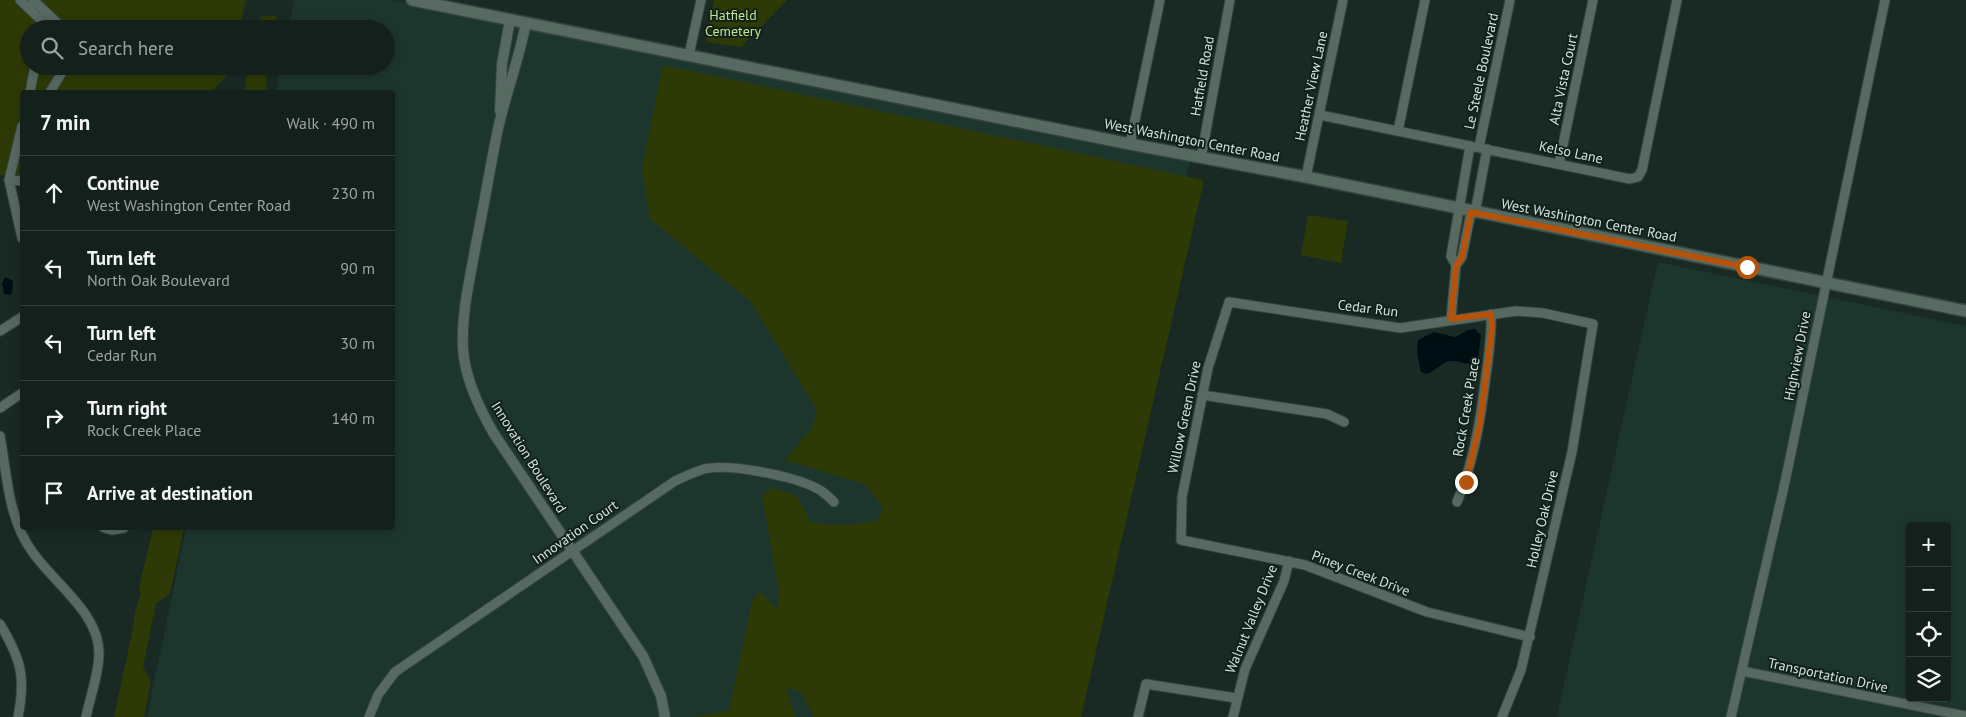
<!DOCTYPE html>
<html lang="en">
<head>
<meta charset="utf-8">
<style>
  :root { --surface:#13201b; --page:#1c2824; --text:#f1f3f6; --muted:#9da3a3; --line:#323e3a }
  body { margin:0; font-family:"PT Sans",sans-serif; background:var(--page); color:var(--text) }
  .controls { position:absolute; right:15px; bottom:15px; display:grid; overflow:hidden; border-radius:5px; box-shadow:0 2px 12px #0003 }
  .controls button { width:45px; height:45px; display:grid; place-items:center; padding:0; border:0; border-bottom:1px solid var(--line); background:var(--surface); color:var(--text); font:25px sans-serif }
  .stop { position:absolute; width:15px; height:15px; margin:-11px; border:4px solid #b45309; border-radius:50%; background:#fff }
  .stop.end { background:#b45309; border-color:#fff; box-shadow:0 1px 5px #0008 }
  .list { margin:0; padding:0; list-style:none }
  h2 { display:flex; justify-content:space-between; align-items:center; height:65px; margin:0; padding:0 20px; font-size:21px }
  h2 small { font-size:16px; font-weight:400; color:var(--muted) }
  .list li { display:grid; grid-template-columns:32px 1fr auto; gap:15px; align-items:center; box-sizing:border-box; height:75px; padding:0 20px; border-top:1px solid var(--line) }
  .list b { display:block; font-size:19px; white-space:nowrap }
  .list p { margin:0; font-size:16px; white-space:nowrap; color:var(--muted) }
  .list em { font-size:16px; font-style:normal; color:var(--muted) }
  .icon { flex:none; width:28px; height:28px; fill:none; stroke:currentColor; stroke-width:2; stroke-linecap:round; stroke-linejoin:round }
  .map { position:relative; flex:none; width:1966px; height:717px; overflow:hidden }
  .search { position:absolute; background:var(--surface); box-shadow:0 2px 12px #0003; left:20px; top:20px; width:375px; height:55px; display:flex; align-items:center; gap:12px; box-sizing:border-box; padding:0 18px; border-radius:28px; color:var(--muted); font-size:19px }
  .panel { position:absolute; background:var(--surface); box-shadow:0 2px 12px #0003; left:20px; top:90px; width:375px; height:440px; border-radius:5px }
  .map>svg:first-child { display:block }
</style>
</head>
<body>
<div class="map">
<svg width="1966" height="717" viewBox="0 0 1966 717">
  <rect width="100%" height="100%" fill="#192a24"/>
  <g fill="#1d362d" fill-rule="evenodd">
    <polygon points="294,0 393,0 1190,160 1068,717 147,717 186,528 392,528 392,92 276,92 281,66 386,66 386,29 289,29"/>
    <path d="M1658,262L1966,326V717H1557ZM1910,526H1947V698H1910Z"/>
  </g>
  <g fill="#2e3a05">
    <polygon points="0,0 246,0 239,29 29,29 29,66 229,66 226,76 212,92 22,92 22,175 0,175"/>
    <polygon points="714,0 787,0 741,47 706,42"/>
    <polygon points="261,16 277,16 274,29 258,29"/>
    <path d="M663,65L1204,180L1081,717H814L801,692L786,688L795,717H693L729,711L752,601L760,591L777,610L779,591L762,496L771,488C800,495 798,495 810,522C834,526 855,526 878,520L883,508L865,484L785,460L812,428L817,410L750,301L650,219L642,168Z"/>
    <polygon points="248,66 266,66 267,92 244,92"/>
    <polygon points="1308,215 1348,221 1341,263 1301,255"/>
    <polygon points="153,528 184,528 170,594 156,603 143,667 151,681 144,717 114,717 133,628 135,612 141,593 139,588"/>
  </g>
  <g fill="#000e14">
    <polygon points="5,277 13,281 12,293 10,295 4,294 2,284"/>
    <path d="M1475,329L1481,335L1478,360L1475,363C1466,366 1460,360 1452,361C1443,361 1435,371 1427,374L1421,372L1417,353L1418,340L1434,332L1455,337L1468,330Z"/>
  </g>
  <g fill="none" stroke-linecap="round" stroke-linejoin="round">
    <g stroke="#36443f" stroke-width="11">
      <g id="minor">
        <polyline points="20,0 43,22 45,29"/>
        <polyline points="33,0 64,29"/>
        <polyline points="689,55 701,0"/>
        <polyline points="30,92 35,66"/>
        <polyline points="50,92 66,66"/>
        <polyline points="1320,115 1630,179 1638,177 1642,170 1677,0"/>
        <polyline points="22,126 9,180 22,238"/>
        <polyline points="1398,131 1425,0"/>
        <polyline points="1130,144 1160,0"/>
        <polyline points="1479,147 1510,0"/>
        <polyline points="1201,158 1230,0"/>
        <polyline points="1559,164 1593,0"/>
        <polyline points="1306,177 1343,0"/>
        <polyline points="9,180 22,181"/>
        <polyline points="1475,213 1487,149"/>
        <polyline points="1456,265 1451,256 1470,146"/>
        <polyline points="1451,319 1456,265 1462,257 1471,212"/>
        <polyline points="0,331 22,317"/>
        <polyline points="1202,395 1327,414 1344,422"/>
        <polyline points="0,408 22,393"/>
        <path d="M0,436C6,469 8,510 25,540C45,578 99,609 99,653C99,674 90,697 86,717"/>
        <path d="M1457,502C1473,464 1480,423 1485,383C1488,360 1492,337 1491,314"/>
        <polyline points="104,528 112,530 124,528"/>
        <path d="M0,624C21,659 26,677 18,717"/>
        <polyline points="1742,671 1966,716"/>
        <path d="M369,717L378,695L395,672L675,481C684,477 694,472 704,469C729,463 793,476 816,488C823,491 829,497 834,502"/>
        <polyline points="1138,717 1146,684 1236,698"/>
        <polyline points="1233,717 1245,669 1284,581 1289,561"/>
        <polyline points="1502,717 1521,670 1572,452 1593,324 1543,313 1516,311 1400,328 1229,302 1208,368 1182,497 1181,540 1305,565 1427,612 1530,637"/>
        <polyline points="1731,717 1785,482 1885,0"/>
      </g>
    </g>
    <g stroke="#36443f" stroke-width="12">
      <g id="tertiary">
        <path d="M526,23C519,59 506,93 498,129C490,167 484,206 476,244C470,279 461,314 463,349C465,379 479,408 494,434L643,656L661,696L665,717"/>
        <polyline points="500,111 502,64 510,20"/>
      </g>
    </g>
    <g stroke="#36443f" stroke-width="14">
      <polyline id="secondary" points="412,0 1130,144 1306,177 1966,311"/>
    </g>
    <use href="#minor" stroke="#576a62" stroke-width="9"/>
    <use href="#tertiary" stroke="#576a62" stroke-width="10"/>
    <use href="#secondary" stroke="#576a62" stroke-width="11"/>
  </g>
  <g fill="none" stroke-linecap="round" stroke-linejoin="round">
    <polyline stroke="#b45309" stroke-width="6" points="1466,482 1480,423 1492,328 1491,314 1451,319 1456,266 1462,257 1471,212 1747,267"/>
  </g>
  <g text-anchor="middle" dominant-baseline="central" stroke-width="4" stroke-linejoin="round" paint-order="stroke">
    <g font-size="14" fill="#c8e18a" stroke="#0f211a">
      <text x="733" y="15">Hatfield<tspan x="733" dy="16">Cemetery</tspan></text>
    </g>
    <g font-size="14" fill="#d6e1dc" stroke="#0f211a">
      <text transform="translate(1481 71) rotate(-78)">Le Steele Boulevard</text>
      <text transform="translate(1202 76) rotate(-80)">Hatfield Road</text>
      <text transform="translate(1563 79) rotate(-78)">Alta Vista Court</text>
      <text transform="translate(1311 86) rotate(-78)">Heather View Lane</text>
      <text transform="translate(1192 140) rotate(11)">West Washington Center Road</text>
      <text transform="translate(1571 152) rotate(12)">Kelso Lane</text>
      <text transform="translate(1589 220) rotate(11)">West Washington Center Road</text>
      <text transform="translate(1368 308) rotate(7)">Cedar Run</text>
      <text transform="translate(1797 356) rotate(-79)">Highview Drive</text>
      <text transform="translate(1466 407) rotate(-80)">Rock Creek Place</text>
      <text transform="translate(1184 417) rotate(-78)">Willow Green Drive</text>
      <text transform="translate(529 457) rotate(58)">Innovation Boulevard</text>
      <text transform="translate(1542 519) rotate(-77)">Holley Oak Drive</text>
      <text transform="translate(575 532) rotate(-35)">Innovation Court</text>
      <text transform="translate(1361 573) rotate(21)">Piney Creek Drive</text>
      <text transform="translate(1251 619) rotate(-68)">Walnut Valley Drive</text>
      <text transform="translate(1828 675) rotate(12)">Transportation Drive</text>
    </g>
  </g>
</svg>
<div class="controls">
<button>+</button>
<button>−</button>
<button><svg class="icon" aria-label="locate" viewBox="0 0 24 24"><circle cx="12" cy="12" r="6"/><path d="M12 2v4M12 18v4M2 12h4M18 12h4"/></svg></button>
<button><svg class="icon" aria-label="layers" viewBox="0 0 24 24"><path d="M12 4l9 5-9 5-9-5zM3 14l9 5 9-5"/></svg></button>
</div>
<div class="stop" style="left:1747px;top:267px"></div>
<div class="stop end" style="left:1466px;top:482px"></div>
<div class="search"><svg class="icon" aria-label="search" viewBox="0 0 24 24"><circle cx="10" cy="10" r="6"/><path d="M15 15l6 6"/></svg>Search here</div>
<section class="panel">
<h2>7 min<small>Walk · 490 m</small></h2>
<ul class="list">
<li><svg class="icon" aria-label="ahead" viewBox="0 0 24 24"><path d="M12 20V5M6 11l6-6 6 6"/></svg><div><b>Continue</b><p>West Washington Center Road</p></div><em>230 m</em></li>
<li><svg class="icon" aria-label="left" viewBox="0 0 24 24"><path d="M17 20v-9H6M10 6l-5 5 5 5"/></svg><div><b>Turn left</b><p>North Oak Boulevard</p></div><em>90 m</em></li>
<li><svg class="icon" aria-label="left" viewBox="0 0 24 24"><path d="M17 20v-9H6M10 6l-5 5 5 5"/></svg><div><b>Turn left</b><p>Cedar Run</p></div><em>30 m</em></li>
<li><svg class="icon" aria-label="right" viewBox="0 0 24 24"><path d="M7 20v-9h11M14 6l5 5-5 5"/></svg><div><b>Turn right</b><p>Rock Creek Place</p></div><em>140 m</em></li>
<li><svg class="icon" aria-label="arrive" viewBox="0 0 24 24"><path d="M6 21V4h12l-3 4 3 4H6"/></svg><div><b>Arrive at destination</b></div></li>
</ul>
</section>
</div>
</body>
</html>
